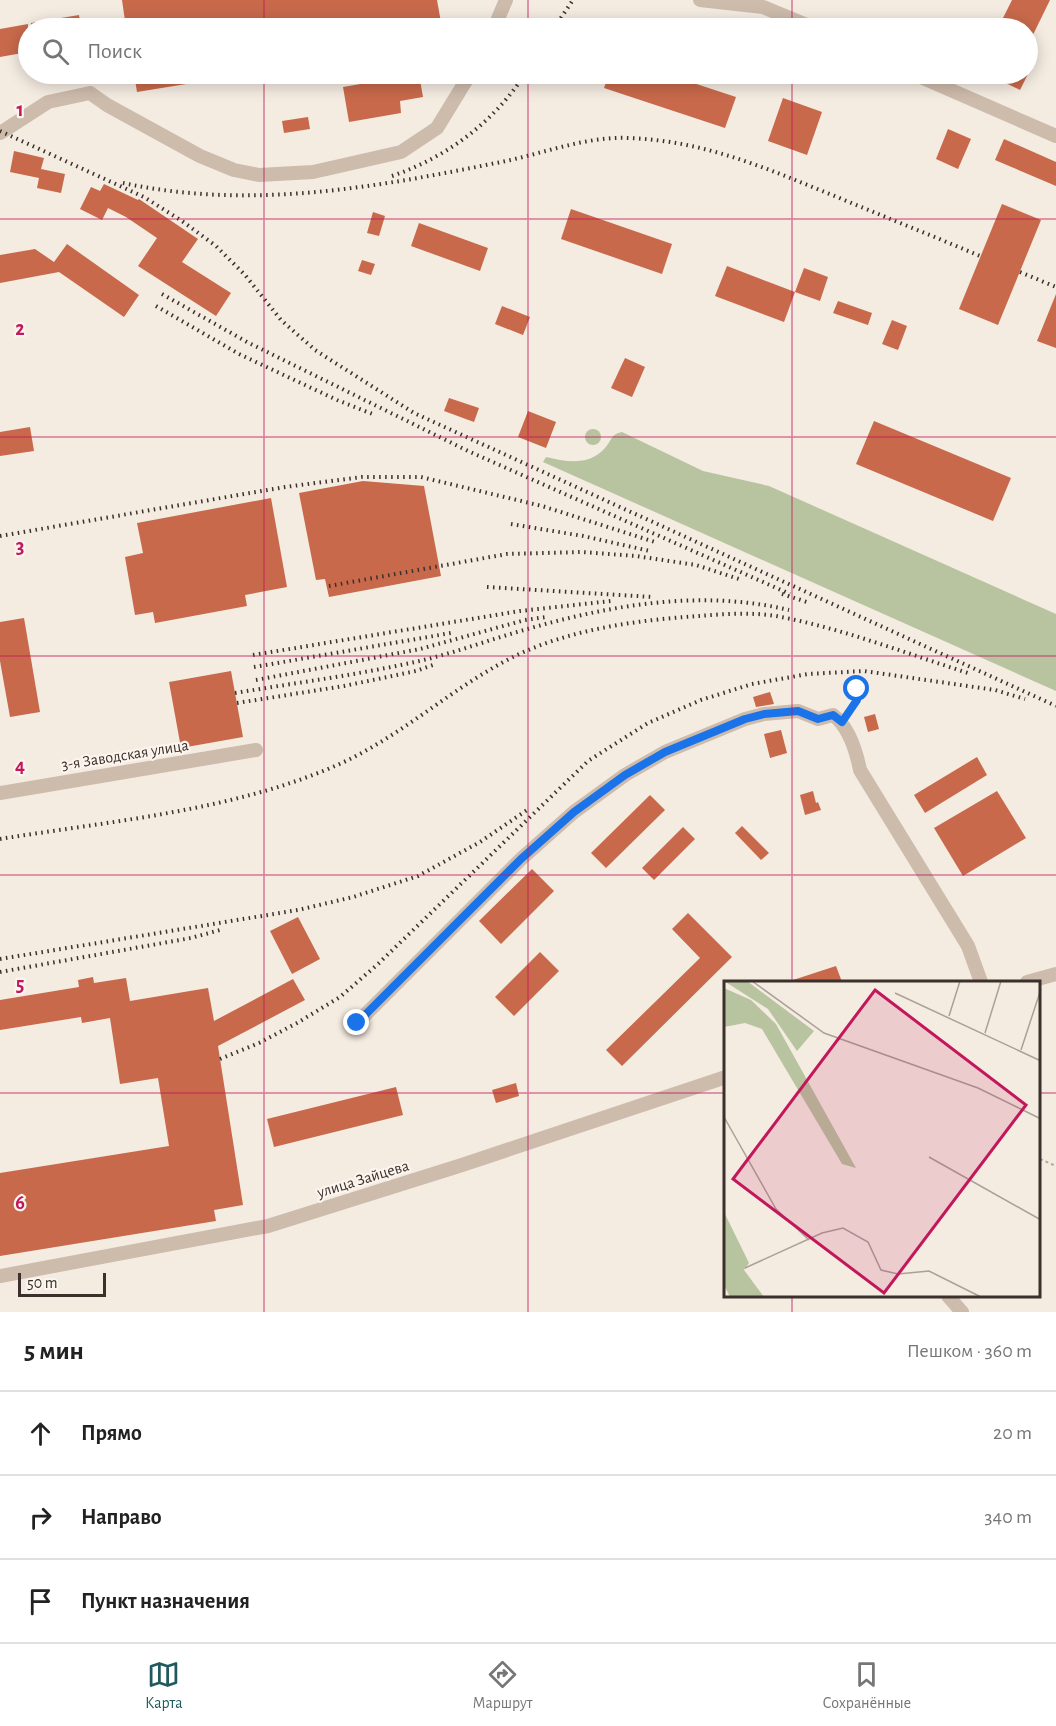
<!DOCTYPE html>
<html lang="ru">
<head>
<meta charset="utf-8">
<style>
  :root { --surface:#fff; --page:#f6f6f6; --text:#222; --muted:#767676; --line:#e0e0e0; --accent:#1f5a5e }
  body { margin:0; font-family:"Alegreya Sans",sans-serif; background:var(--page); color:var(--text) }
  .scale { position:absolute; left:18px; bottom:15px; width:88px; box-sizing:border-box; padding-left:6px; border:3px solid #3b302b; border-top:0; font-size:16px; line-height:21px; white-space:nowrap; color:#3b302b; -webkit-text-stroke:4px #fbf5ee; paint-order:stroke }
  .stop { position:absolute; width:18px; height:18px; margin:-14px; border:4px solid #1a73e8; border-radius:50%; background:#fff }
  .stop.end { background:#1a73e8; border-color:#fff; box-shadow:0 2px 6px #0008 }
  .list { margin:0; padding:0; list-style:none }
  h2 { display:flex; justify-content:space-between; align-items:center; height:78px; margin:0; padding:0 24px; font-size:26px }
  h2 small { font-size:20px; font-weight:400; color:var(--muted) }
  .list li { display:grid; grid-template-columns:39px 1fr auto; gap:18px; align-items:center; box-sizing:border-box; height:84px; padding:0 24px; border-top:2px solid var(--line) }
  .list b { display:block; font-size:22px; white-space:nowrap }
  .list em { font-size:20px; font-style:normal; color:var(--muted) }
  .icon { flex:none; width:33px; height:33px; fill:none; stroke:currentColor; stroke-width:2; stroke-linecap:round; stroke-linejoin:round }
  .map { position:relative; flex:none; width:1056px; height:1312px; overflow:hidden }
  .search { position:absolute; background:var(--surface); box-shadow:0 3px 15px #0003; left:18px; right:18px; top:18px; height:66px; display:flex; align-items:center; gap:15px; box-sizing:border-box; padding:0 21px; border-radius:33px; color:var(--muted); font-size:22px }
  .sheet { height:330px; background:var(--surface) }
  nav { display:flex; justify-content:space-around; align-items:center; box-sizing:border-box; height:84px; border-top:2px solid var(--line); background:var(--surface); font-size:16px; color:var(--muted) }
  nav a { display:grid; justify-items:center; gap:3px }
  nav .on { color:var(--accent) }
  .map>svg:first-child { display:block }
</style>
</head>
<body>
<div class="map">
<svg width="1056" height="1312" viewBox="0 0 1056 1312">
  <rect width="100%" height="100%" fill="#f4ebe1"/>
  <g fill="#b8c4a0">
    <circle cx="593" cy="437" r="8"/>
    <path d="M622,432L703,471L769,486L1056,614V691L543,462L546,457C567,462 589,466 605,448C612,440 611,434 622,432Z"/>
  </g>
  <g fill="#c8694b">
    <polygon points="122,0 437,0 442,28 126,28"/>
    <polygon points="1012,0 1050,0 1028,45 1028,28 1013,28 1001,22"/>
    <polygon points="79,15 81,28 31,28 31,23"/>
    <polygon points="28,24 28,52 0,57 0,29"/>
    <polygon points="134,74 217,74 217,79 137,92"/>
    <polygon points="419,74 423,97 400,101 401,113 349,122 343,87"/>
    <polygon points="609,74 666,74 736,97 725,128 604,88"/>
    <polygon points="987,74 1028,74 1020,90"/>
    <polygon points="783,98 822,112 807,155 768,141"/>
    <polygon points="308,117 310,129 284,133 282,121"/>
    <polygon points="948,129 971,139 958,169 936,159"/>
    <polygon points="1004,139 1056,162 1056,186 995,160"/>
    <polygon points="14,151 44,158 41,169 65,174 61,193 37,188 39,178 10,172"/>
    <polygon points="104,184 138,200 139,199 198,239 182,262 231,293 216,316 138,266 157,238 126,217 108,208 102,220 80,209 91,187 100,191"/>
    <polygon points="1002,204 1041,220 998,325 959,309"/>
    <polygon points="571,209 672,244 662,274 561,239"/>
    <polygon points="373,212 385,216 379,236 367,233"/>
    <polygon points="419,223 488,248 480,271 411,246"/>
    <polygon points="67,244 139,295 124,317 59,272 0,283 0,255 35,249 54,262"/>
    <polygon points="362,260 375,264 371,275 358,271"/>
    <polygon points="727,266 795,292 784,322 715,296"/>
    <polygon points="804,268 828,277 820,301 795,292"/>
    <polygon points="1056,294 1056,348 1037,341"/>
    <polygon points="838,301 872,313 868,325 833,313"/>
    <polygon points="502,306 530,317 523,335 495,324"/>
    <polygon points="892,320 907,326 898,350 882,344"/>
    <polygon points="625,358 645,367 632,397 611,388"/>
    <polygon points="449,398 479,408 474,422 444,411"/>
    <polygon points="528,411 556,422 546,448 518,437"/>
    <polygon points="874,421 1011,478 993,521 856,464"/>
    <polygon points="30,427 34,451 0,456 0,432"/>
    <polygon points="363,481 424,486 441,576 329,597 325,579 316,580 299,493"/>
    <polygon points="271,498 287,587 245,595 247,606 155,623 153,612 135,615 125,557 143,553 137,523"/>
    <polygon points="24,618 40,712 10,717 0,661 0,622"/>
    <polygon points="231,671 243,737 181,748 169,682"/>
    <polygon points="770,692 774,704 756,707 753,697"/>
    <polygon points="875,714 879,729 868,732 864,717"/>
    <polygon points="781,730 787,753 770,758 764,734"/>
    <polygon points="977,757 987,775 925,813 914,795"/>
    <polygon points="813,791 816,803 818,802 821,810 805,815 800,795"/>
    <polygon points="997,791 1026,838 963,876 934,828"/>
    <polygon points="650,795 665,810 606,868 591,853"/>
    <polygon points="742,826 769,853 761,860 735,833"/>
    <polygon points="683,827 695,839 654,880 642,868"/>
    <polygon points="532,869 554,891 501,944 479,921"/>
    <polygon points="688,913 732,957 622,1066 606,1050 700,958 672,929"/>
    <polygon points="298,917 320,959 292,974 270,931"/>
    <polygon points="540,952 559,971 514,1016 495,997"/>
    <polygon points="836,966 842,982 793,982 793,980"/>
    <polygon points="93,977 94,983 126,978 130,1001 208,988 214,1021 293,979 305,1000 218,1046 243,1205 214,1210 216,1221 0,1256 0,1173 169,1146 158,1078 120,1084 110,1018 82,1023 81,1017 0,1030 0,1000 79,987 78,980"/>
    <polygon points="516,1083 519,1096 496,1103 492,1090"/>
    <polygon points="396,1087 403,1115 274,1147 267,1119"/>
  </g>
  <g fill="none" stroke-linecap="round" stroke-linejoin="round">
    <g stroke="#b9a596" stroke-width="2" stroke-dasharray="3 3" stroke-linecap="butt">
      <polyline points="847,713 857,700 857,689"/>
      <polyline points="1040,1159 1056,1166"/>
    </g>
    <g stroke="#cdbbac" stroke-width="14">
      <polyline points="700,0 763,7 814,28"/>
      <polyline points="494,28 506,0"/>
      <polyline points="914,74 1056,136"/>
      <polyline points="0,133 48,102 90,93 107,105 200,156 234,170 259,175 313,172 401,152 437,128 470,74"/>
      <polyline points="0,793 256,750"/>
      <polyline points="1027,982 1056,974"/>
      <path d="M357,1023L521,859L574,812L625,775L665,752L745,719L764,714L798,711L818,719L833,715C849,727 856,750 860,770L968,946L981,982"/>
      <polyline points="0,1276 268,1226 462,1165 726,1077"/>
      <polyline points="948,1296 962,1312"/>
    </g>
    <g stroke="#3b302b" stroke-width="4" stroke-dasharray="1.5 4.5" stroke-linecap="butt">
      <polyline points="554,28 573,0"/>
      <polyline points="0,131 144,197 182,221 216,246 245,275 281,320 315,350 414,413 1056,706"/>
      <path d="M392,176C447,157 493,123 525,74"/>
      <path d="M123,183C249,210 372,188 496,163C540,155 584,136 629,138C706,141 768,169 837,197C885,217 933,236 980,256"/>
      <polyline points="1020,272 1056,287"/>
      <polyline points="162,294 247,342 468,451 790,594"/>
      <polyline points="156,306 239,354 337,400 375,415"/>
      <polyline points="511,524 583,536 650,551"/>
      <polyline points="0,536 285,487 362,477 421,477 542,506 658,543"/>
      <polyline points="329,586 507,554 582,552 636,556 696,565 739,579"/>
      <polyline points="487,587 653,597"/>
      <polyline points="782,594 810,603"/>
      <polyline points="253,655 520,611 611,601"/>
      <polyline points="254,667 451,633"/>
      <polyline points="256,680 420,649 525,620 546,617"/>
      <path d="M235,693C295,683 356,675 415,662C452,654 488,640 524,630C610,605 701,589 789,610"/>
      <polyline points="237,703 344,686 416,671 433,665"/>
      <path d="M0,839C111,821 231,811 335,766C400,738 452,687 515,656C571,629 638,620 699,616C724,614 751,612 776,616C841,628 905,653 968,673"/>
      <polyline points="0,959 298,910 353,897 418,876 480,842 527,810"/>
      <polyline points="0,972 191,938 220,930"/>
      <polyline points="220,1059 259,1043 297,1023 340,997 378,964 588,761 648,723 701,700 752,684 808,674 864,671 995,690 1025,699"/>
    </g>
  </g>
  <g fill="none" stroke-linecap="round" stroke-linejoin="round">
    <polyline stroke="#1a73e8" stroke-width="8" points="357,1023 521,859 574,812 625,775 665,752 745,719 764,714 798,711 818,719 833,715 842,722 857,700 857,689"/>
  </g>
  <path fill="none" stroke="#c2185b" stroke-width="1.5" stroke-opacity="0.55" d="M264,0V28M528,0V28M792,0V28M264,74V1312M528,74V1312M792,74V982M0,219H1056M0,437H1056M0,656H1056M0,875H1056M0,1093H726M1040,1093H1056M792,1296V1312"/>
  <g text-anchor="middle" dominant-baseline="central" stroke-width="4.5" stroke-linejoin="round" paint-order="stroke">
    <g font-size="16" fill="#3b302b" stroke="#fbf5ee">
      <text transform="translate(125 755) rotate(-9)">3-я Заводская улица</text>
      <text transform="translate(363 1179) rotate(-17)">улица Зайцева</text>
    </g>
  </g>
  <g transform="translate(724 981)">
    <rect width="316" height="316" fill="#f4ebe1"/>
    <path d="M0,0H23L90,50L73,70L44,28ZM0,7L27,19L52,43L132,187L118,183L38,48L21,42L0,46ZM0,231L25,282L20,289L40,316H6L0,304Z" fill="#b8c4a0"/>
    <path fill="none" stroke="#aaa098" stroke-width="1.5" d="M28,0L100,52L254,107L317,138M171,12L317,80M225,35L236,0M261,52L277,0M297,69L317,8M0,136L52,228L85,259M205,176L317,239M21,287L98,252L119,247L144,261L157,289L174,293L205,290L257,316"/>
    <path fill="#c2185b" fill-opacity="0.15" stroke="#c2185b" stroke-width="3" d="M151,9L302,124L160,312L9,198Z"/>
    <rect width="316" height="316" fill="none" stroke="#3b302b" stroke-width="3"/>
  </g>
  <g font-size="20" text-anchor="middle" font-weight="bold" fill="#c2185b" stroke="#fbf5ee" stroke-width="4.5" stroke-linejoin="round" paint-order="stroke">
    <text x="20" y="116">1</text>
    <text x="20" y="335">2</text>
    <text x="20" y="553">3</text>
    <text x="20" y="772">4</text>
    <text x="20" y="991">5</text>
    <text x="20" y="1209">6</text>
  </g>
</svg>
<div class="scale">50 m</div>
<div class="stop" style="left:857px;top:689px"></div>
<div class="stop end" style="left:357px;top:1023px"></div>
<div class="search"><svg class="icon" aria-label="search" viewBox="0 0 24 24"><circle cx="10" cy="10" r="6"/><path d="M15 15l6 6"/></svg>Поиск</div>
</div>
<section class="sheet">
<h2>5 мин<small>Пешком · 360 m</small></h2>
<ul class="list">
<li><svg class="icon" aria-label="ahead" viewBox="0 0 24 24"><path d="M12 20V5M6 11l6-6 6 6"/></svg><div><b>Прямо</b></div><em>20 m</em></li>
<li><svg class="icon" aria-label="right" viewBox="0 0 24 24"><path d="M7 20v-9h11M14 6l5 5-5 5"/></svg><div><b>Направо</b></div><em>340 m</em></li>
<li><svg class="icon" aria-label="arrive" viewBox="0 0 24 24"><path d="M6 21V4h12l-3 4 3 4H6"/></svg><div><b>Пункт назначения</b></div></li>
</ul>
</section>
<nav>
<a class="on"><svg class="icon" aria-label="map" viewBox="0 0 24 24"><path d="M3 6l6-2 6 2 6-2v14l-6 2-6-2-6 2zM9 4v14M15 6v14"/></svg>Карта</a>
<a><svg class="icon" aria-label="directions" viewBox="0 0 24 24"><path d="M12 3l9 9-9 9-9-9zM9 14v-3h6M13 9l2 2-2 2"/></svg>Маршрут</a>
<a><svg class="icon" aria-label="saved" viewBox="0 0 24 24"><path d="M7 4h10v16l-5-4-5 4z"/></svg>Сохранённые</a>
</nav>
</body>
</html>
